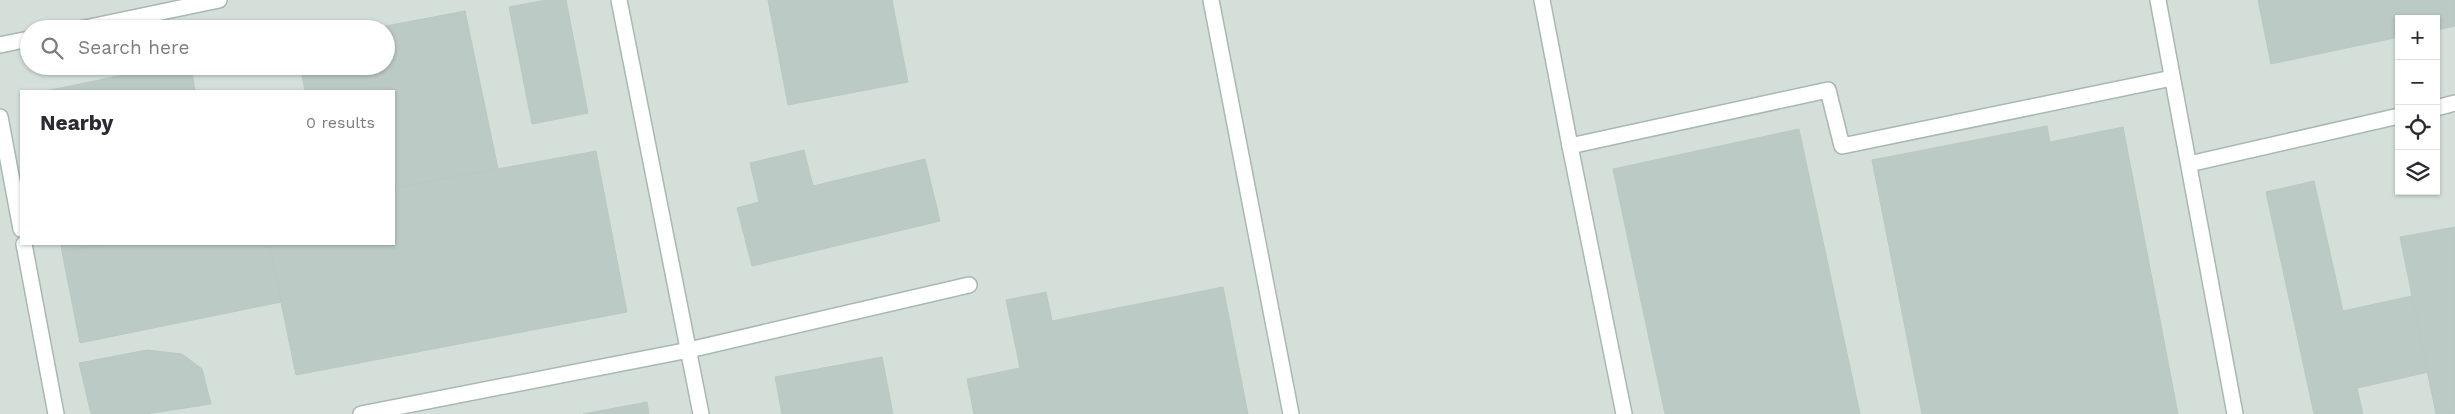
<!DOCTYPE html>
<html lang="en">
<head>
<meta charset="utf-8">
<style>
  :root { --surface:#fff; --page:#f2f2f3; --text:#2b2b33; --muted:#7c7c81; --line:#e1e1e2 }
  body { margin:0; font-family:"Work Sans",sans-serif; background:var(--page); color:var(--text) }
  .controls { position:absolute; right:15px; top:15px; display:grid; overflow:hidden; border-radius:0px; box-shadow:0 1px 4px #0004 }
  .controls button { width:45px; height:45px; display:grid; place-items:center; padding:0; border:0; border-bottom:1px solid var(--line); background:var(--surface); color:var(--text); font:25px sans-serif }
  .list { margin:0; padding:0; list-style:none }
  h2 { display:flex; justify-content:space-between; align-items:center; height:65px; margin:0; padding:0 20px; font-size:21px }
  h2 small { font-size:16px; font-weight:400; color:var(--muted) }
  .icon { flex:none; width:28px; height:28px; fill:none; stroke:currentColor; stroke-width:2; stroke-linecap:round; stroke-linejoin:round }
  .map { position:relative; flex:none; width:2455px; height:414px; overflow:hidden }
  .search { position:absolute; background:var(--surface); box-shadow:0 1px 4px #0004; left:20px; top:20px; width:375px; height:55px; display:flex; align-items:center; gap:12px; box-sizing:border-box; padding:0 18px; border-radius:28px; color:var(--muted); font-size:19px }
  .panel { position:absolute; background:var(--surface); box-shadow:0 1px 4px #0004; left:20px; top:90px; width:375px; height:155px; border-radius:0px }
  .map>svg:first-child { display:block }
</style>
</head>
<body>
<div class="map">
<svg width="2455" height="414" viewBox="0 0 2455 414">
  <rect width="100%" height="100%" fill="#e6efeb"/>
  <path fill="#d4dfda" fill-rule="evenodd" d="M0,0H2455V414H0ZM2399,19H2436V191H2399ZM29,29H386V66H29ZM21,91H394V244H21Z"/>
  <g fill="#bbcac4" stroke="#b8c9c2">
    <polygon points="546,0 566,0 588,113 532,124 509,7"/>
    <polygon points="768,0 892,0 908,82 788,105"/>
    <polygon points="2258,0 2455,0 2455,26 2436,30 2436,19 2399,19 2399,37 2271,64"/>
    <polygon points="465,11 498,169 394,188 394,91 305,91 300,66 386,66 386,29 370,29"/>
    <polygon points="167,66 191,66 195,91 46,91"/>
    <polygon points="2047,126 2050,142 2123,127 2178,414 1922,414 1872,160"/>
    <polygon points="1799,129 1860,414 1665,414 1613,169"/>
    <polygon points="804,150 813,186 925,159 940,221 752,266 737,208 759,202 750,163"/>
    <polygon points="596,151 627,312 296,375 269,244 394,244 394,188"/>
    <polygon points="2314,181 2343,311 2412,296 2429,372 2357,388 2363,414 2314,414 2266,192"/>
    <polygon points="2455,227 2455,414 2436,414 2400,237"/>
    <polygon points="61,244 104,244 62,252"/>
    <polygon points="104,244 269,244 281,302 80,343 62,252"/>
    <polygon points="1223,287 1248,414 974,414 967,379 1020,368 1006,300 1046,292 1052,321"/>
    <polygon points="147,350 182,354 202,369 211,404 146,414 91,414 79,363"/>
    <polygon points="882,357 893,414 782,414 775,377"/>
    <polygon points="647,402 649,414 583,414"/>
  </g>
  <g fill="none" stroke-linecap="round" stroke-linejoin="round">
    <g stroke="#a8b8b2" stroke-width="18">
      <g id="minor">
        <polyline points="619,0 701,414"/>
        <polyline points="1211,0 1291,414"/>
        <polyline points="1542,0 1570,146"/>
        <polyline points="2158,0 2235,414"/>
        <polyline points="80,29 219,0"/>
        <polyline points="0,45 29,39"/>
        <polyline points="2436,108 2455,103"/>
        <polyline points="0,117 21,229"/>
        <polyline points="2189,164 2399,116"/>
        <polyline points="24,244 56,414"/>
        <polyline points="361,414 689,350 969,285"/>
        <polyline points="1624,414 1570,146 1828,90 1842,146 2172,78"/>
      </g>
    </g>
    <use href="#minor" stroke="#fff" stroke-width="15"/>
  </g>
</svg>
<div class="controls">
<button>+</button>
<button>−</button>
<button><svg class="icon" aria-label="locate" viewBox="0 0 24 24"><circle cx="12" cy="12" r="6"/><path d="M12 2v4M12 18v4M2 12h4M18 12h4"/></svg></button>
<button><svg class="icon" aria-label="layers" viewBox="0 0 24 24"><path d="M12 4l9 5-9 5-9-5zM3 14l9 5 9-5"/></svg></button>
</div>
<div class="search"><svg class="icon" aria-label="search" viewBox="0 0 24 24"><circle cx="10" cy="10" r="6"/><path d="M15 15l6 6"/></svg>Search here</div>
<section class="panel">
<h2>Nearby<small>0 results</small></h2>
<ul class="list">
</ul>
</section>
</div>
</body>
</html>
